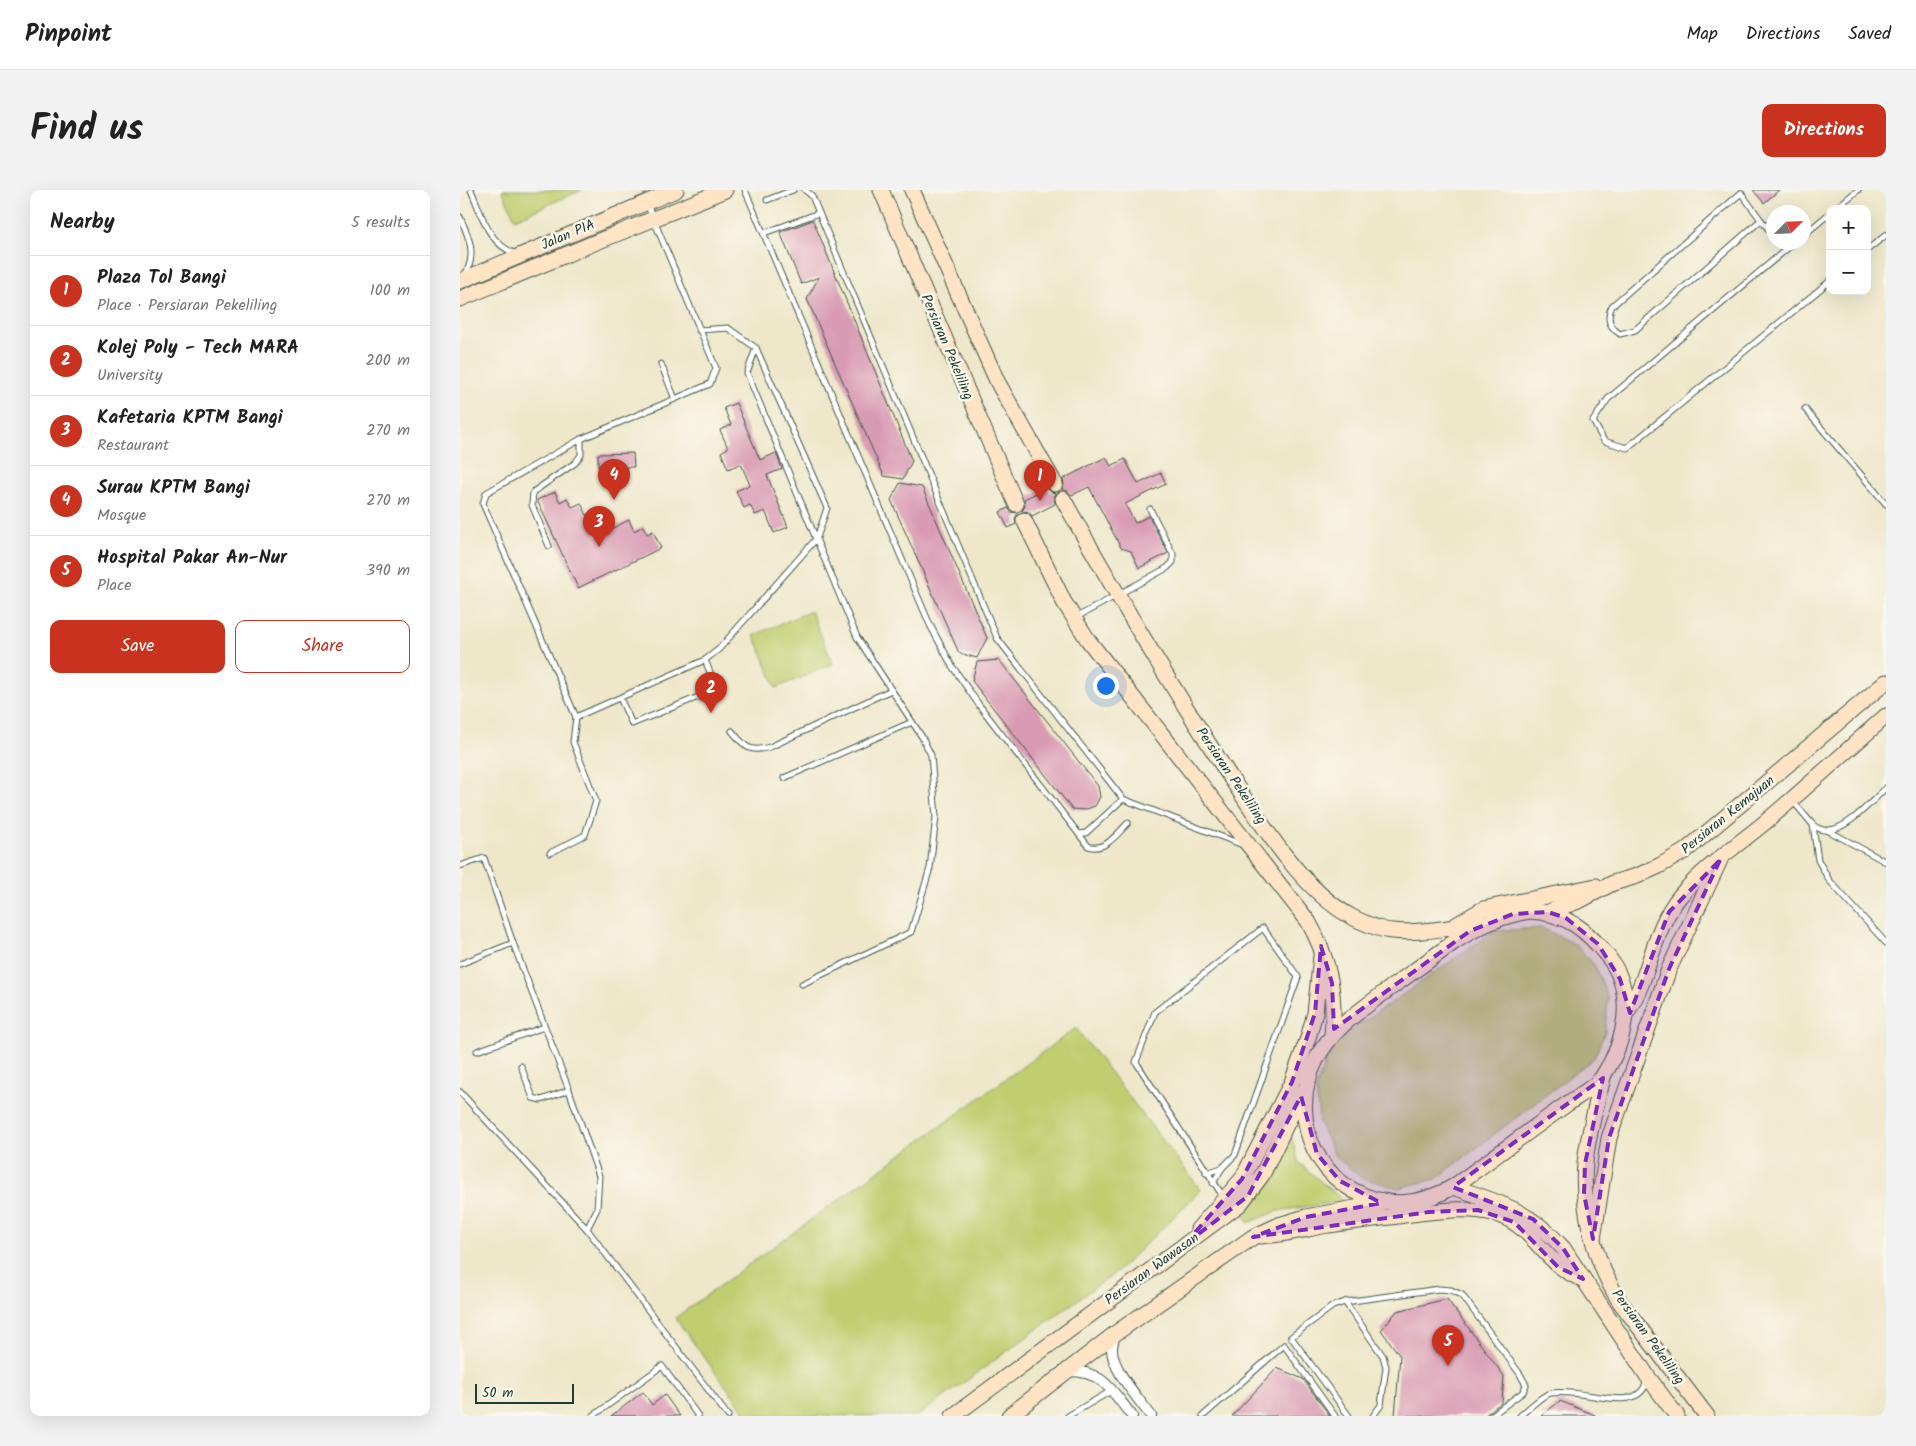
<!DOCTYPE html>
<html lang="en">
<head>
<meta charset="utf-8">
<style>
  :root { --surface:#fff; --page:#f2f2f2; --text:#222; --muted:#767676; --line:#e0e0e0; --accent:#c8321e }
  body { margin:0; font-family:Kalam,sans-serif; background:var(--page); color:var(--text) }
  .controls { position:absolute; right:15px; top:15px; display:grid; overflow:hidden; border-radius:10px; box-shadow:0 5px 20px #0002 }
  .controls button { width:45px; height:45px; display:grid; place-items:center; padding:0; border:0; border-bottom:1px solid var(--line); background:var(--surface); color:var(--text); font:25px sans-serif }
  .compass { position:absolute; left:1306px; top:15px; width:45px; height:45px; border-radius:50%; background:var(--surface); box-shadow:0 5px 20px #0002; rotate:66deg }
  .scale { position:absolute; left:15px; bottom:12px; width:99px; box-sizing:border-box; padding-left:5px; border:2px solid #1f3d34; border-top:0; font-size:14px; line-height:18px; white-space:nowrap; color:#1f3d34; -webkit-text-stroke:4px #fbf7ec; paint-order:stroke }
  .you { position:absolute; left:645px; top:495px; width:18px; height:18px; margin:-12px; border:4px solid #fff; border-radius:50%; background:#1a73e8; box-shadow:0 0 0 8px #1a73e833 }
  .badge { display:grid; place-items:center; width:32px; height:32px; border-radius:50%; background:var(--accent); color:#fff; font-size:16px; font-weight:700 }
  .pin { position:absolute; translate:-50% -41px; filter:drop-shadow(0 1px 2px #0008) }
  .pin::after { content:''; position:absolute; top:26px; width:18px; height:15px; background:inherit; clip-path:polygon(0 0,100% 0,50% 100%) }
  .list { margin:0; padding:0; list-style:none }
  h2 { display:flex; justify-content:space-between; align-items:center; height:65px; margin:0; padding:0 20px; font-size:21px }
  h2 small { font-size:16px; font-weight:400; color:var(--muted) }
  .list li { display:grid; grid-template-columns:32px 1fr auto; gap:15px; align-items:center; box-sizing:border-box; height:70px; padding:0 20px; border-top:1px solid var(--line) }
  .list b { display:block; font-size:19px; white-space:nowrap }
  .list p { margin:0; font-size:16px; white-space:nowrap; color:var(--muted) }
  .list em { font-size:16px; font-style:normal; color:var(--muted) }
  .actions { display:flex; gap:10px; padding:15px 20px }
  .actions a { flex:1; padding:11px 0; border:1px solid var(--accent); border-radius:10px; text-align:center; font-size:18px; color:var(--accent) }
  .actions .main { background:var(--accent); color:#fff }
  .map { position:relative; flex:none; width:1426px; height:1226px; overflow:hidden; border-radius:10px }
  header { display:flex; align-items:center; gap:30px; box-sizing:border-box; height:70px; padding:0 25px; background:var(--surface); border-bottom:1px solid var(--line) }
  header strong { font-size:24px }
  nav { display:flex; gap:28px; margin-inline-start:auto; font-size:18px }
  .intro { display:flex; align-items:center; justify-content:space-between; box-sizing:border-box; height:120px; padding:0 30px }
  h1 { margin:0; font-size:35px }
  .button { padding:12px 22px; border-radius:10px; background:var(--accent); color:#fff; font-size:18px; font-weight:700 }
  main { display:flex; gap:30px; padding:0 30px }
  aside { flex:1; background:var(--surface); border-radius:10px; box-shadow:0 5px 20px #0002 }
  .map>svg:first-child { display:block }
</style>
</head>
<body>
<header>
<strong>Pinpoint</strong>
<nav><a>Map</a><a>Directions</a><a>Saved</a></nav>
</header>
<div class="intro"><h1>Find us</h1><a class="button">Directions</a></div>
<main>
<aside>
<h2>Nearby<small>5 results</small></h2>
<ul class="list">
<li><span class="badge">1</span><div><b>Plaza Tol Bangi</b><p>Place · Persiaran Pekeliling</p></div><em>100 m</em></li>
<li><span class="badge">2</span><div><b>Kolej Poly - Tech MARA</b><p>University</p></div><em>200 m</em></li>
<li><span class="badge">3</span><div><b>Kafetaria KPTM Bangi</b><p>Restaurant</p></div><em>270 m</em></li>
<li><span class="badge">4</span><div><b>Surau KPTM Bangi</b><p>Mosque</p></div><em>270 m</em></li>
<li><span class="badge">5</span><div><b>Hospital Pakar An-Nur</b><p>Place</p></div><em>390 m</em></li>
</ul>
<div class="actions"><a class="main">Save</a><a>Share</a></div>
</aside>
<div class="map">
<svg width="1426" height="1226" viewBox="0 0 1426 1226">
  <rect width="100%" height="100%" fill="#fbf7ec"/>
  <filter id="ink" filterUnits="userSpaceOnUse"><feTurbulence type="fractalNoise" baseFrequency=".02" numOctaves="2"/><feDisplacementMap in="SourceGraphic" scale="10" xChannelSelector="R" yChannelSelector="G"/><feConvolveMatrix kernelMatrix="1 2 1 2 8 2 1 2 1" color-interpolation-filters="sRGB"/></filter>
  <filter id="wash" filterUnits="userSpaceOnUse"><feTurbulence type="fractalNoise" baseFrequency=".0096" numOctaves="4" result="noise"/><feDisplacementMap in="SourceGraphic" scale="20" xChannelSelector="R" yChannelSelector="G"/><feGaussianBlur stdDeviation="1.12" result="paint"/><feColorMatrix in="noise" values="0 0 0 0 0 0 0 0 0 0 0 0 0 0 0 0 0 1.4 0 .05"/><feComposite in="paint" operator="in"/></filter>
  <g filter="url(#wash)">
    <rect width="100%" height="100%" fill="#eee7ca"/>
    <g fill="#c0ce70" stroke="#708652">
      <polygon points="42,0 122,0 55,29"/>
      <polygon points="351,421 373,474 316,498 294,445"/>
      <polygon points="1082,738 1115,754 1135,776 1148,808 1145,842 1134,868 976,989 938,998 902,988 875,966 859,932 856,897 867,868 883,846 1034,741"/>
      <polygon points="616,838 741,1000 660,1079 458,1226 288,1226 215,1128"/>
      <polygon points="827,932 839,973 884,1011 818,1021 788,1033 784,1024 798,1002"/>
    </g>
    <g id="blocks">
      <g fill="#d99bb4">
        <polygon points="1293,0 1319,0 1304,13"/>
        <polygon points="353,30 452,271 443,289 424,286 347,109 359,87 341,94 320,42"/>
        <polygon points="276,213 300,270 316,263 322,279 307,285 328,337 314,343 305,321 295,325 290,315 284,318 276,301 290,295 281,274 268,279 261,262 268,258 260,240 271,235 264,218"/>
        <polygon points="173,263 174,277 138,277 138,264"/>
        <polygon points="646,267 651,276 665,269 678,294 701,283 706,294 665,314 675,333 689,326 708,363 679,378 671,361 661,358 629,297 612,305 607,301 602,300 604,295 603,289"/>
        <polygon points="440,293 462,297 527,448 517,468 499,463 431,310"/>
        <polygon points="587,298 591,302 596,303 594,308 595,314 572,326 569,322 562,321 565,316 564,309"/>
        <polygon points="95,302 100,312 107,308 112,317 121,313 137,346 169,330 174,341 183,336 187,344 193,341 201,358 118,398 77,310"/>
        <polygon points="548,318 551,322 558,323 555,329 556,334 548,338 540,322"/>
        <polygon points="539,470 638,596 640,607 635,616 624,620 612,619 512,491 517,472"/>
        <polygon points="987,1109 1044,1186 1042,1212 1024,1226 935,1226 940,1166 921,1140 937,1121"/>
        <polygon points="817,1178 843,1189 870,1226 772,1226"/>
        <polygon points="183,1202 192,1215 205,1205 220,1226 151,1226"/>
        <polygon points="1100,1211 1135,1225 1135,1226 1081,1226"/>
      </g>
    </g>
  </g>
  <g filter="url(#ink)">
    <use href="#blocks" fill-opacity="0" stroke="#3e564a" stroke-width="1"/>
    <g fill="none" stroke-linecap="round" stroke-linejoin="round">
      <g stroke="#3e564a" stroke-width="7">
        <g id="lane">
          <path d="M11,0C22,25 28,55 57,64"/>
          <path d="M285,0L470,435L492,476L519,515L628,656C645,662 657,644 668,633"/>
          <polyline points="345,0 352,6 359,23 537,448 663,609 783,655"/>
          <path d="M1281,3L1301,30L1175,140L1160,144C1149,137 1146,128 1152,116Z"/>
          <polyline points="307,10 333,0"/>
          <polyline points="1375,19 1398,0"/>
          <path d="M0,27C9,47 17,64 5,85"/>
          <polyline points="1301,30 1314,46"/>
          <polyline points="304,43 359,23"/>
          <polyline points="1344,45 1370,23"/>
          <polyline points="1319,52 1325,60"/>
          <polyline points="1335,52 1148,209 1133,231 1144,251 1167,258 1370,91"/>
          <polyline points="1407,60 1426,45"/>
          <polyline points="296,158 287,183 397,447 462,547 471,565 476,627 470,678 451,742 342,794"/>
          <polyline points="201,174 215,209"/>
          <polyline points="1345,219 1426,314"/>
          <polyline points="89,356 72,315 73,302 115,273 121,265 121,249"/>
          <polyline points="615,428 707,378 713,372 713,364 690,319"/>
          <polyline points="160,508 172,534 253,501 256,497 245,470"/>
          <polyline points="116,527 245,470 259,459 357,348 367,318 296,158 268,138 239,140"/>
          <path d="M272,541C285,557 289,563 310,557L431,500"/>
          <polyline points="324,588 452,532"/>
          <polyline points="1332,610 1353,635 1358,670 1369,690 1426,753"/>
          <path d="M1353,635C1357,638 1362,641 1368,640C1387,640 1412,611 1426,598"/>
          <polyline points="1369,641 1426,672"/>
          <polyline points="619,644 626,643 663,609"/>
          <polyline points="90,663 125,645 136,611 113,552 116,527 23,314 26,303 121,249 250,194 256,178 187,14"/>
          <polyline points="0,676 24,668 53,753 109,900 139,986 137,1019 127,1039"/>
          <polyline points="0,774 53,753"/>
          <polyline points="17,861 84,837"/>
          <polyline points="61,876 73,908 81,910 109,900"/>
          <polyline points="0,902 127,1039 268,1226"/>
          <polyline points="746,983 762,978"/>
          <polyline points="753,993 762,978 775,965 838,787 803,738 695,822 676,872 764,1008"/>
          <polyline points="885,1112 923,1166 926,1177 921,1215 913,1226"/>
          <polyline points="133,1226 202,1176 238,1226"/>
          <polyline points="608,1226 651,1201"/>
          <polyline points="743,1226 824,1155 875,1226"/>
          <polyline points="889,1226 831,1147 873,1116 885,1112 979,1099 991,1100 1002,1105 1060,1184 1066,1195 1063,1202 1031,1226"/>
          <path d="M1060,1226C1067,1220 1083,1204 1091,1203C1127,1198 1177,1226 1187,1191"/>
        </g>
      </g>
      <g stroke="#3e564a" stroke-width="12">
        <g id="street">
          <path d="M656,1143C654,1148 652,1153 652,1159C652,1180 679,1209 691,1226"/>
          <path d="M607,1181C643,1180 652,1201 672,1226"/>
        </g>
      </g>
      <g stroke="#3e564a" stroke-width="17">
        <g id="secondary">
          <polyline points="421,0 556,314"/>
          <polyline points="452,0 538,193 595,294"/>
          <polyline points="0,91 216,0"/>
          <polyline points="0,109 134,53 265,0"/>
          <path d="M603,309C655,402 709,493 767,582C798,629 842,701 892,727C904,733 919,740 932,741C960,744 990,737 1019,734"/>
          <path d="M564,330L604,412L628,450L848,731C869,768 876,804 872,845"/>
          <path d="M1070,721C1107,723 1127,740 1149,768C1176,804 1166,851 1143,886C1138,895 1117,907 1107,914C1069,941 1031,969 993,997C973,1008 951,1015 928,1012C859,1002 825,930 856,870C872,838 901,820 929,799C951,783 972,768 994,752C1018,736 1042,725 1070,721Z"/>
          <polyline points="1088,722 1121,710 1153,693 1177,686 1199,676 1225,661 1426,492"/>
          <polyline points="996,735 1023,719 1136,696"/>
          <path d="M1167,822C1191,786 1192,740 1220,706C1243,679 1276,656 1303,634C1345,599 1385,562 1426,526"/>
          <path d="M1143,888C1136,916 1128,944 1125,973C1121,1021 1135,1072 1160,1112L1247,1226"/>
          <path d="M993,997C1039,1012 1070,1021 1103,1058L1188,1187L1217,1226"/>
          <polyline points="738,1039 782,989 832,892 848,848 855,823 861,765"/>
          <path d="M801,1046C824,1045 845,1039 868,1035C896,1031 924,1028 952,1024C979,1021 1009,1016 1036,1024C1074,1035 1085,1077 1123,1089"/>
          <polyline points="1133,1049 1149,948 1209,779 1260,670"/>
          <polyline points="493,1226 780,1014 802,985 842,902"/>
          <polyline points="549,1226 656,1143 793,1047 819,1035 846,1027 922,1013"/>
        </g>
      </g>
      <use href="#lane" stroke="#fff" stroke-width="5"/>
      <use href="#street" stroke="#fff" stroke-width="10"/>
      <use href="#secondary" stroke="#fee4c5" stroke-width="15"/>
    </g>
  </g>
  <path fill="#7b2cbf" fill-opacity="0.2" stroke="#7b2cbf" stroke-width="4" stroke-dasharray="10 6" stroke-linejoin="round" d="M1260,670L1209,779L1149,948L1133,1049L1124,1004L1125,974L1143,888L993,997L1073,1029L1103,1058L1123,1089L1098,1077L1054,1032L1018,1020L969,1022L793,1047L846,1027L921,1013L880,991L857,964L841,906L788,1006L723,1056L782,989L832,892L855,823L861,756L872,793L874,839L1010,741L1053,724L1088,722L1106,728L1138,754L1160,789L1170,823L1209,722Z"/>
  <g text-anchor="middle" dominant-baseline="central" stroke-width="5" stroke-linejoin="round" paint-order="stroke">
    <g font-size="14" fill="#1f3d34" stroke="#fbf7ec">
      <text transform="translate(108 45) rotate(-23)">Jalan P1A</text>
      <text transform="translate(487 157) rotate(67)">Persiaran Pekeliling</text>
      <text transform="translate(771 586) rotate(56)">Persiaran Pekeliling</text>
      <text transform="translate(1268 625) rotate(-39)">Persiaran Kemajuan</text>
      <text transform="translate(692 1079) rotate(-36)">Persiaran Wawasan</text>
      <text transform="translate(1188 1147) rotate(54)">Persiaran Pekeliling</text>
    </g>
  </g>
</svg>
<div class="controls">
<button>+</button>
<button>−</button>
</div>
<svg class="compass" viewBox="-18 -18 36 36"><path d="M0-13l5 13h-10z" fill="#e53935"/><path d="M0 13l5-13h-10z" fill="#767676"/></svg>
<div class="scale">50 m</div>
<div class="you"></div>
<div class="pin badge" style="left:580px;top:311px">1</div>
<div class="pin badge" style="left:251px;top:523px">2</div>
<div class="pin badge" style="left:139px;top:357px">3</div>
<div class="pin badge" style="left:154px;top:310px">4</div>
<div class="pin badge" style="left:988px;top:1176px">5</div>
</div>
</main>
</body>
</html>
